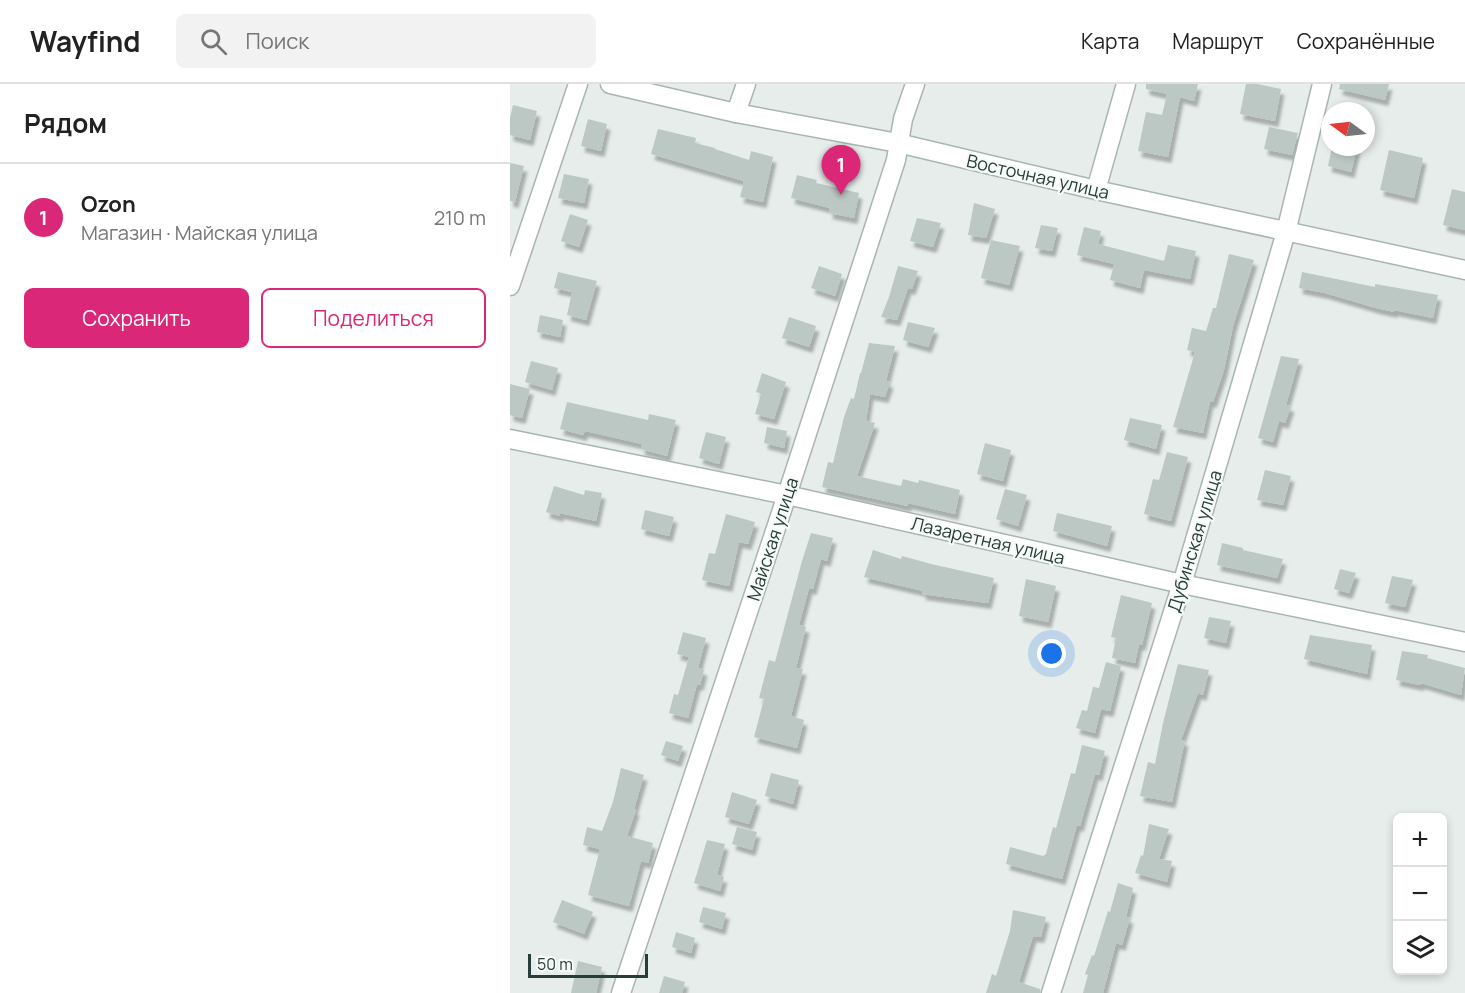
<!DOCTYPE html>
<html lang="ru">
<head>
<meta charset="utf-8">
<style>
  :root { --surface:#fff; --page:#f2f2f2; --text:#222; --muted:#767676; --line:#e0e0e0; --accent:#db2777 }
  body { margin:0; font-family:Manrope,sans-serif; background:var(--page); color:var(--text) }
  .controls { position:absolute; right:18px; bottom:18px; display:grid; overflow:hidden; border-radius:9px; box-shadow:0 3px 9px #0003 }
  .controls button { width:54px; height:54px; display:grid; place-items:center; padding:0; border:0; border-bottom:2px solid var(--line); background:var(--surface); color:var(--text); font:30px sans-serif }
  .compass { position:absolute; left:811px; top:18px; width:54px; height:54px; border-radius:50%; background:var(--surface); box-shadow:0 3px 9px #0003; rotate:285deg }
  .scale { position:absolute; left:18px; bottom:15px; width:120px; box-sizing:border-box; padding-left:6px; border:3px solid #273d39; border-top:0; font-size:16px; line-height:21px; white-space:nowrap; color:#273d39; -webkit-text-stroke:4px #f6faf8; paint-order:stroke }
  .you { position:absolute; left:542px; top:570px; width:21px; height:21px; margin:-15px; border:4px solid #fff; border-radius:50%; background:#1a73e8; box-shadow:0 0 0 9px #1a73e833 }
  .badge { display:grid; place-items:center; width:39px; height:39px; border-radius:50%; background:var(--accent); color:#fff; font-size:20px; font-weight:700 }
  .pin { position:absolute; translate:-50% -50px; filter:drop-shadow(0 2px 3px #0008) }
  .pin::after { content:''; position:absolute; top:32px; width:21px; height:18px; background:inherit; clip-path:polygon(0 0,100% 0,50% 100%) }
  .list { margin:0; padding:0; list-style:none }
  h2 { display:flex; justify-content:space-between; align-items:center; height:78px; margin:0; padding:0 24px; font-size:26px }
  h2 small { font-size:20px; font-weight:400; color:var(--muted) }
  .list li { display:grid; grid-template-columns:39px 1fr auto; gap:18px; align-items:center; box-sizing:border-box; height:108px; padding:0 24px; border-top:2px solid var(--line) }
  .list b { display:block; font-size:22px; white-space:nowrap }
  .list p { margin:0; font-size:20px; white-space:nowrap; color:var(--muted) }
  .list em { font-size:20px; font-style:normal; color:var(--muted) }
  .actions { display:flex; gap:12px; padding:18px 24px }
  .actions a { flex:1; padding:14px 0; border:2px solid var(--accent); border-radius:9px; text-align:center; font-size:21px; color:var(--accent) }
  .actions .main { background:var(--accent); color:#fff }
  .icon { flex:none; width:33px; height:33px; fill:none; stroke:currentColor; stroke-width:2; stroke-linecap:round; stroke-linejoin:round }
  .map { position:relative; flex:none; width:955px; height:909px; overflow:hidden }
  header { display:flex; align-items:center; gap:36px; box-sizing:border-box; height:84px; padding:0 30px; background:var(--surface); border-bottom:2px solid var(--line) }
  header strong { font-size:28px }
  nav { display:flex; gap:33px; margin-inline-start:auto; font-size:21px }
  .search { width:420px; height:54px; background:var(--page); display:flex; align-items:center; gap:15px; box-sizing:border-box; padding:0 21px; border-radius:9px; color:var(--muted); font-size:22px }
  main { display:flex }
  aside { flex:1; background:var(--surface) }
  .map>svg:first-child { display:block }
</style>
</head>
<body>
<header>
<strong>Wayfind</strong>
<div class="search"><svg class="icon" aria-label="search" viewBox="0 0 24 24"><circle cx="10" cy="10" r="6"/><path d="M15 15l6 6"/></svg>Поиск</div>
<nav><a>Карта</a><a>Маршрут</a><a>Сохранённые</a></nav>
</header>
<main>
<aside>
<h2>Рядом<small></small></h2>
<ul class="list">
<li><span class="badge">1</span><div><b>Ozon</b><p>Магазин · Майская улица</p></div><em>210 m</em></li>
</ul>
<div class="actions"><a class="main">Сохранить</a><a>Поделиться</a></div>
</aside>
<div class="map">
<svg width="955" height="909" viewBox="0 0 955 909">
  <defs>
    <filter id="shadow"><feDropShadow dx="3.5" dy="6" stdDeviation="1.5" flood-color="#0004"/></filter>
  </defs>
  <rect width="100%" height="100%" fill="#e6edea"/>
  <g fill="#bbc8c4" filter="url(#shadow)">
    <polygon points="636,0 688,0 684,17 670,13 658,73 628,67 636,28 652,31 657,10 636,5"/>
    <polygon points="736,0 747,0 771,5 765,37 730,30"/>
    <polygon points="830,0 879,0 875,16 829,5"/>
    <polygon points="3,21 27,27 20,56 0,51 0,34"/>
    <polygon points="78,35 97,40 91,67 71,62"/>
    <polygon points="759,43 788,49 782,71 754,65"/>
    <polygon points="148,45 186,54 185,59 205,64 205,65 239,76 241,67 263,73 253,118 230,113 234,97 141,70"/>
    <polygon points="822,63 847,63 841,88 818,82"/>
    <polygon points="879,66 913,74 904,114 870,106"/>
    <polygon points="0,79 14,82 5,118 0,117"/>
    <polygon points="54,90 79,95 74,119 48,114"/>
    <polygon points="287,91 307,96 306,99 349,109 344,134 319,129 320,124 281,114"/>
    <polygon points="942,105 955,108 955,146 933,141"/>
    <polygon points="464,119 485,125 476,154 458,151"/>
    <polygon points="60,130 78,136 69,163 51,157"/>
    <polygon points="407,134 431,139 423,163 400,157"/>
    <polygon points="531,141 548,144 542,167 525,164"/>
    <polygon points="574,143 591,147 588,160 654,177 658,161 686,167 680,195 634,186 630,204 600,196 604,180 567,171"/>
    <polygon points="481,156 510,162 499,201 471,194"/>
    <polygon points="719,170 744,176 723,242 714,286 703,318 700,317 693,349 663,343 685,268 677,266 682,244 696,247 703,224 706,224"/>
    <polygon points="309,182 332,190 325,212 301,204"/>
    <polygon points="388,182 408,187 402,205 398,204 387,236 371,233 379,213"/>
    <polygon points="48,188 87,197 76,236 57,231 62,208 44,204"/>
    <polygon points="792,188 865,203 865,200 928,211 923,234 884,226 884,228 866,224 815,209 789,204"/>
    <polygon points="30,231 53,236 50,253 27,248"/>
    <polygon points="279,233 306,242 299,263 272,254"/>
    <polygon points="398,238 425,244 418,263 393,256"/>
    <polygon points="359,259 385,262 376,297 380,298 375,313 360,310 356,337 365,339 347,392 391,402 393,395 408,399 409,396 450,406 445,430 398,419 398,422 312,403 318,378 323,379 334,333 341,314 344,315 350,289 351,289"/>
    <polygon points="771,272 789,275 776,321 781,322 775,339 769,337 763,358 748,354"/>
    <polygon points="21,277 48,284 42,306 15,298"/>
    <polygon points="252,289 276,298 264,335 245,330 251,310 246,308"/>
    <polygon points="0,300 20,305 12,334 0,331"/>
    <polygon points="57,318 138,336 139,330 166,336 157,372 131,365 132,360 75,347 73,351 50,345"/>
    <polygon points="620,334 652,341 646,365 614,356"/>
    <polygon points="257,343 277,347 274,364 254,359"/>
    <polygon points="196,348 216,353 209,380 189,374"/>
    <polygon points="475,359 501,366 493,397 467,390"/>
    <polygon points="657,368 678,373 661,437 634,430 643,395 649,396"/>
    <polygon points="755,386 781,392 773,421 747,416"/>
    <polygon points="44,402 74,411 75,406 92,409 86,437 50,429 50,432 36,428"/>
    <polygon points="495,405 517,411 508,442 486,435"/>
    <polygon points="135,426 164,433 159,452 131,445"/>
    <polygon points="547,429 602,442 597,462 543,447"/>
    <polygon points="216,430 245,438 238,460 229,458 219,502 192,496 199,469 205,470"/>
    <polygon points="301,449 323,454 317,477 311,475 303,505 299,504 289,541 296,543 286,584 293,585 281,632 294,636 287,664 244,653 254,615 249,614 259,576 265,578 292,477"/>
    <polygon points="712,459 733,464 733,466 773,475 767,494 707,481"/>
    <polygon points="363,466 391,475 392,472 421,480 484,494 478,519 412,510 413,507 354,493"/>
    <polygon points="830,485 846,489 839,509 824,505"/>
    <polygon points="882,492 903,496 895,523 875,519"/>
    <polygon points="516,495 546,502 538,538 509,532"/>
    <polygon points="611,511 642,519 632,561 629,560 625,579 602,574 606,554 601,553"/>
    <polygon points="699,533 721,537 716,559 694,554"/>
    <polygon points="173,548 196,554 188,584 194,586 190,601 187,600 178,634 159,629 164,610 168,611 179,573 167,570"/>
    <polygon points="800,551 862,561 857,590 794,575"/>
    <polygon points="892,567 918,571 917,574 955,584 951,611 911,599 910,601 886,596"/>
    <polygon points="596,578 611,582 600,627 591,625 585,649 566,644 572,626 577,627 583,603 589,604"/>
    <polygon points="668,580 699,586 693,611 688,609 671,656 675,656 662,718 630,712 638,678 645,680 653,639"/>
    <polygon points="156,657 173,662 168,677 151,671"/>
    <polygon points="572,661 595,667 589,691 585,690 570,742 567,741 552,795 496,780 500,763 533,772 536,770 543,743 546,744 561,689 565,690"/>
    <polygon points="111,684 134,691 124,725 126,726 117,752 143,759 138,779 131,777 119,822 78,811 90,765 73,761 77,743 92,747 103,718"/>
    <polygon points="261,689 289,696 283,720 255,712"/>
    <polygon points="222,708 247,716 239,740 215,733"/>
    <polygon points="639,740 659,745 649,775 662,777 657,798 625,789 631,771 633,772"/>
    <polygon points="227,743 247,748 242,766 222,760"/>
    <polygon points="197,756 215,760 207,791 214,793 210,807 184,799"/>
    <polygon points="608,799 623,804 616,833 620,834 612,861 606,859 593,909 573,909 578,891 575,890 582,871 584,872 598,827 600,828"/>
    <polygon points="52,816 83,828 74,850 43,838"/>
    <polygon points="193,823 216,829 212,845 189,838"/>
    <polygon points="503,826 536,833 531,853 523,852 509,898 530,905 530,909 476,909 482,890 486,892 500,847"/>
    <polygon points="166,848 185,854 181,869 162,863"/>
    <polygon points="68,877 92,883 86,909 61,909"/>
    <polygon points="154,892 175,898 172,909 149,909"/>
  </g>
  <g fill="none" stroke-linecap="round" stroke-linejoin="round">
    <g stroke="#a9b5b1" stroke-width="21">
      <g id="minor">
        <polyline points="100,0 226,29 388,59 586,106 955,186"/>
        <polyline points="226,29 236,0"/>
        <polyline points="586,106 616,0"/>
        <polyline points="0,202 68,0"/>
        <polyline points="0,355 277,411 672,500 955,558"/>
        <polyline points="111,909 277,411 386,76 393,35 405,0"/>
        <polyline points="541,909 672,500 776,148 812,0"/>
      </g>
    </g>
    <use href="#minor" stroke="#fff" stroke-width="18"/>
  </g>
  <g text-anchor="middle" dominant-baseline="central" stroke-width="4.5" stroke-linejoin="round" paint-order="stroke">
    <g font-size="18" fill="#273d39" stroke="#f6faf8">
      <text transform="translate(528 92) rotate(13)">Восточная улица</text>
      <text transform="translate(262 455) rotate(-72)">Майская улица</text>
      <text transform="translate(478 456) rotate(13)">Лазаретная улица</text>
      <text transform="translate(684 457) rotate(-73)">Дубинская улица</text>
    </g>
  </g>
</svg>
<div class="controls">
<button>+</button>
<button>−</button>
<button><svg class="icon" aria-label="layers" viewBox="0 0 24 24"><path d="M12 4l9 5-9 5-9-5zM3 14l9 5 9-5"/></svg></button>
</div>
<svg class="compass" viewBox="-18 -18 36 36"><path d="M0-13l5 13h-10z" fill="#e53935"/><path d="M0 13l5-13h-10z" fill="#767676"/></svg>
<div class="scale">50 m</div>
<div class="you"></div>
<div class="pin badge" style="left:331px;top:111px">1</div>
</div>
</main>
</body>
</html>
